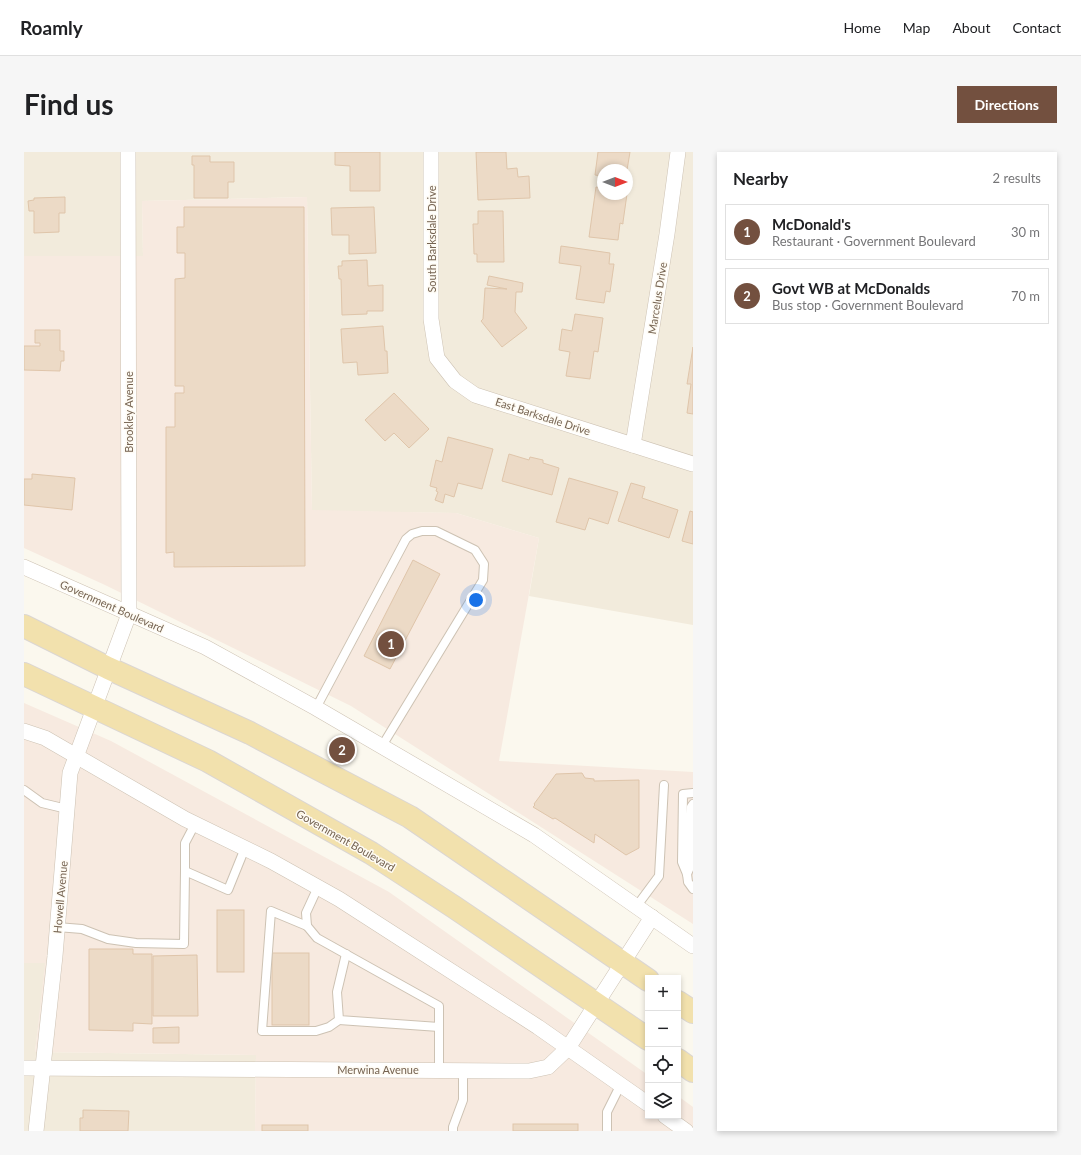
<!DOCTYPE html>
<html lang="en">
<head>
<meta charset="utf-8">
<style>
  :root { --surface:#fff; --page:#f6f6f6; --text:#202124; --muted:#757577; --line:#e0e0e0; --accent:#73503f }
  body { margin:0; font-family:Lato,sans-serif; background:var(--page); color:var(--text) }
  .controls { position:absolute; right:12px; bottom:12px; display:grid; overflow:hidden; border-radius:0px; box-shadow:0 2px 6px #0003 }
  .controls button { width:36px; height:36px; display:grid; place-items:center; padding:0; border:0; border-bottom:1px solid var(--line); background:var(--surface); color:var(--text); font:20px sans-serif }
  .compass { position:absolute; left:573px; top:12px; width:36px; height:36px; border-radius:50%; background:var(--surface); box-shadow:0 2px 6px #0003; rotate:90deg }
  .you { position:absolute; left:452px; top:448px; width:14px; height:14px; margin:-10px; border:3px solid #fff; border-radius:50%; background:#1a73e8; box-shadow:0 0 0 6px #1a73e833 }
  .badge { display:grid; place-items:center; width:26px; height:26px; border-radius:50%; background:var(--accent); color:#fff; font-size:13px; font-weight:700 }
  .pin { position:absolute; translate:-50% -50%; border:2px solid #fff; box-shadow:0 1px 4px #0006 }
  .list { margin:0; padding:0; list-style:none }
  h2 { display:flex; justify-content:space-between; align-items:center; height:52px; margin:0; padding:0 16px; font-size:17px }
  h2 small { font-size:13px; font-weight:400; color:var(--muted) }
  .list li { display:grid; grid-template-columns:26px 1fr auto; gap:12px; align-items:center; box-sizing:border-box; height:56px; margin:0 8px 8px; padding:0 8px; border:1px solid var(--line); border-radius:0px }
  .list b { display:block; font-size:15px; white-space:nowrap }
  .list p { margin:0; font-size:13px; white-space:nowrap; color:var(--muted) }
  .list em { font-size:13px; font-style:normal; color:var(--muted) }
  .icon { flex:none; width:22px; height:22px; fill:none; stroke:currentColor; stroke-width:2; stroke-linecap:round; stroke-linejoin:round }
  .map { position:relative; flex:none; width:669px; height:979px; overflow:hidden; border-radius:0px }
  header { display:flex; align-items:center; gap:24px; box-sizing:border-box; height:56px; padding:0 20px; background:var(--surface); border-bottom:1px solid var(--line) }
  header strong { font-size:19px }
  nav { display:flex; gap:22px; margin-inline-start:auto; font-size:14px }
  .intro { display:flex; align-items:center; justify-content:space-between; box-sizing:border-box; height:96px; padding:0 24px }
  h1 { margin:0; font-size:28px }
  .button { padding:10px 18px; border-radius:0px; background:var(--accent); color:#fff; font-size:14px; font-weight:700 }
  main { display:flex; gap:24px; padding:0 24px }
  aside { flex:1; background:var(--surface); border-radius:0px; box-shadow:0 2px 6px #0003 }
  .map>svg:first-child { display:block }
</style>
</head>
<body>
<header>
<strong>Roamly</strong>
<nav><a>Home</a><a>Map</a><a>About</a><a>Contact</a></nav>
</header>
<div class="intro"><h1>Find us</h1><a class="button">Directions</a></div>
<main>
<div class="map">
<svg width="669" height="979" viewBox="0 0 669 979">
  <rect width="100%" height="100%" fill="#fbf8ee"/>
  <g fill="#f2ebdc" fill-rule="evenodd">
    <path d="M0,0H669V473L505,444L515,386L432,361L288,359L283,45L118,49L119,104H0ZM579,18H603V42H579Z"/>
    <polygon points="0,811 22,811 11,900 232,903 231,979 0,979"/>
  </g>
  <g fill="#f7eae0">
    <polygon points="283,45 288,358 432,361 515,386 475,609 669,620 669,772 327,554 81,433 0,396 0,104 119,104 118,49"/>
    <polygon points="0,551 87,589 365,740 624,923 624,964 654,964 654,944 669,955 669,979 231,979 232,903 11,900 21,811 0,811"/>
  </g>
  <g fill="#ecdac6" stroke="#dfc5aa">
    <polygon points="311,0 356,0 356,39 326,39 326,14 311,13"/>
    <polygon points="452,0 482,0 483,17 493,16 494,25 505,24 506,46 454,48"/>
    <polygon points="574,0 606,0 603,18 579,18 579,24 571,23"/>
    <polygon points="168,4 186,4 186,10 210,10 210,30 204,30 204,46 170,46 170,13 168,13"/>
    <polygon points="572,35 579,36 579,42 603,42 599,70 599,72 596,71 594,88 565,85"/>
    <polygon points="41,45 41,61 35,61 35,80 10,81 10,59 5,59 4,49 10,48 10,46"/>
    <polygon points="160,55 280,55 281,414 150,415 150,400 142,401 142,275 151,275 151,241 160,241 160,234 151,234 151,127 161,126 161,101 153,101 153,75 160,75"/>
    <polygon points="350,55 352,101 325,102 325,83 308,83 307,56"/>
    <polygon points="454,59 479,59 480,110 453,110 453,102 450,102 449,72 454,72"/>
    <polygon points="537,94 586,101 585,112 590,112 586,140 582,139 580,151 552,147 557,114 535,111"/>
    <polygon points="343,108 344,134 359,133 359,159 343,159 343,162 318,163 317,127 315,127 314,114 318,114 318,109"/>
    <polygon points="465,124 499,131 498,140 492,140 491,160 503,176 478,195 457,169 459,167 461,136 483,137 463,133"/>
    <polygon points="551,162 579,166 574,200 570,199 566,227 542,224 546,200 535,198 538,177 548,179"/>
    <polygon points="359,174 361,199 363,199 364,221 334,223 333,210 319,211 317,177"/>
    <polygon points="11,178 36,178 36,199 40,199 40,209 37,209 36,219 0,218 0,194 16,194 16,191 11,191"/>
    <polygon points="669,195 669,262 663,261 667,232 663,232"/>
    <polygon points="370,241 405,277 385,296 370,281 361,289 341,268"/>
    <polygon points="424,285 469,297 458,337 434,331 430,345 421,342 419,351 411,348 414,340 412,339 413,336 406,334 412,308 418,310"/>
    <polygon points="485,302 505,308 506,305 519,308 519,311 535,316 528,343 478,329"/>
    <polygon points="8,322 51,326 48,358 0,353 0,327 8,327"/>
    <polygon points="545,326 594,340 584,372 565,366 561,378 532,370"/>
    <polygon points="607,331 621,335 618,346 654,358 645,386 594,369"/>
    <polygon points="666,359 669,360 669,392 658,389"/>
    <polygon points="389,408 416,422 366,517 340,504"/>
    <polygon points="558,621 561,626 570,627 570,629 615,628 615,696 602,703 571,682 570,691 531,666 529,667 509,655 511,653 510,652 532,622"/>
    <rect x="193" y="758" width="27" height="62"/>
    <polygon points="65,797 109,797 109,802 128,802 128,872 109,871 109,879 65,878"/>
    <rect x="248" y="801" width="37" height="72"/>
    <polygon points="173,803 174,864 129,864 129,804"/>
    <polygon points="155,875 155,891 129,891 129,876"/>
    <polygon points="59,958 105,959 104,979 56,979 56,966 59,966"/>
    <rect x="489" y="972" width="65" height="7"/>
    <rect x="238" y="973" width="46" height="6"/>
  </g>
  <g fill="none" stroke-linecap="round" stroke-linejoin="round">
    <g stroke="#cdc2b3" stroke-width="10">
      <g id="lane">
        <polyline points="292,556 382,387 388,382 398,379 412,379 451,398 460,412 459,428 358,594"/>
        <polyline points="0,638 18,651 43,657"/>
        <polyline points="669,641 659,642 658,710 663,722 664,730 669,737"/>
        <polyline points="171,672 161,691 161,719 204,738 221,696"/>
        <polyline points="663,722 666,715 665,669 667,655 669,652"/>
        <polyline points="294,735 282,761 283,774 293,786 415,854 415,918"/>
        <polyline points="612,755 635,724 640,633"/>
        <polyline points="283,774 247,759 238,879 292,879 305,875 315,868"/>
        <polyline points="33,775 58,777 84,787 112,791 160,792 161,719"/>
        <polyline points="322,802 313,840 315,868 415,875"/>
        <polyline points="429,979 429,975 439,948 439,918"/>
        <polyline points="583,979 583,960 597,932"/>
      </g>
    </g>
    <g stroke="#cdc2b3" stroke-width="16">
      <g id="street">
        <polyline points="407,0 407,167 413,206 431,229 451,243 669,312"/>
        <polyline points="609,293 643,82 654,0"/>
        <polyline points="0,415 181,495 292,556 510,683 669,794"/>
        <polyline points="0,579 21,586 161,667 247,709 315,747 514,875 624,952"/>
        <polyline points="0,916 505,919 524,915 544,896 628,765"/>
        <polyline points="641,964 662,979"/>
        <polyline points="12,979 31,804 46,621 105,462 104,0"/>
      </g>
    </g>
    <g stroke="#dbd6d2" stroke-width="24">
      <g id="primary">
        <polyline points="0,474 84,516 226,581 386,665 624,828"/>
        <polyline points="0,522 184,609 347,701 430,755 624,887"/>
        <polyline points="654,850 669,860"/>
        <polyline points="654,908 669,919"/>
      </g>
    </g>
    <use href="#lane" stroke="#fff" stroke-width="8"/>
    <use href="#street" stroke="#fff" stroke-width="15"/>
    <use href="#primary" stroke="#f2e1ad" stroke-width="22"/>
  </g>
  <g text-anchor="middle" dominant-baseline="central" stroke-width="3" stroke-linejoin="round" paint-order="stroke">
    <g font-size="11" fill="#756351" stroke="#fefbf4">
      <text transform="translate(407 87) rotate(-90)">South Barksdale Drive</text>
      <text transform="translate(633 146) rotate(-81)">Marcelus Drive</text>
      <text transform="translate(104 260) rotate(-90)">Brookley Avenue</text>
      <text transform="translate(519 264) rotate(18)">East Barksdale Drive</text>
      <text transform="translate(88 454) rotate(24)">Government Boulevard</text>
      <text transform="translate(322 688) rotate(30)">Government Boulevard</text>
      <text transform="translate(36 745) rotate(-85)">Howell Avenue</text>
      <text x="354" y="917">Merwina Avenue</text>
    </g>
  </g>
</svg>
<div class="controls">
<button>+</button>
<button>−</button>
<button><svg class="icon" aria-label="locate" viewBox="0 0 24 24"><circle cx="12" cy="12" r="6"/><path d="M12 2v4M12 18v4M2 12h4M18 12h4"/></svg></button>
<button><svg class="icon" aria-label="layers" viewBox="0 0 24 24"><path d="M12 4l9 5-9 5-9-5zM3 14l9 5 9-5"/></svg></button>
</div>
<svg class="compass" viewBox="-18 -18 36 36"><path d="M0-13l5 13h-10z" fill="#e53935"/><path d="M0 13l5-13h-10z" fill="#757577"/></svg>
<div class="you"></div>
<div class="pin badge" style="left:367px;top:492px">1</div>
<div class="pin badge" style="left:318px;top:598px">2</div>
</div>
<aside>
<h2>Nearby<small>2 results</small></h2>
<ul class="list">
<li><span class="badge">1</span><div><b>McDonald's</b><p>Restaurant · Government Boulevard</p></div><em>30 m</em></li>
<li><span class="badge">2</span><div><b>Govt WB at McDonalds</b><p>Bus stop · Government Boulevard</p></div><em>70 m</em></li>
</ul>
</aside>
</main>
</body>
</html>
